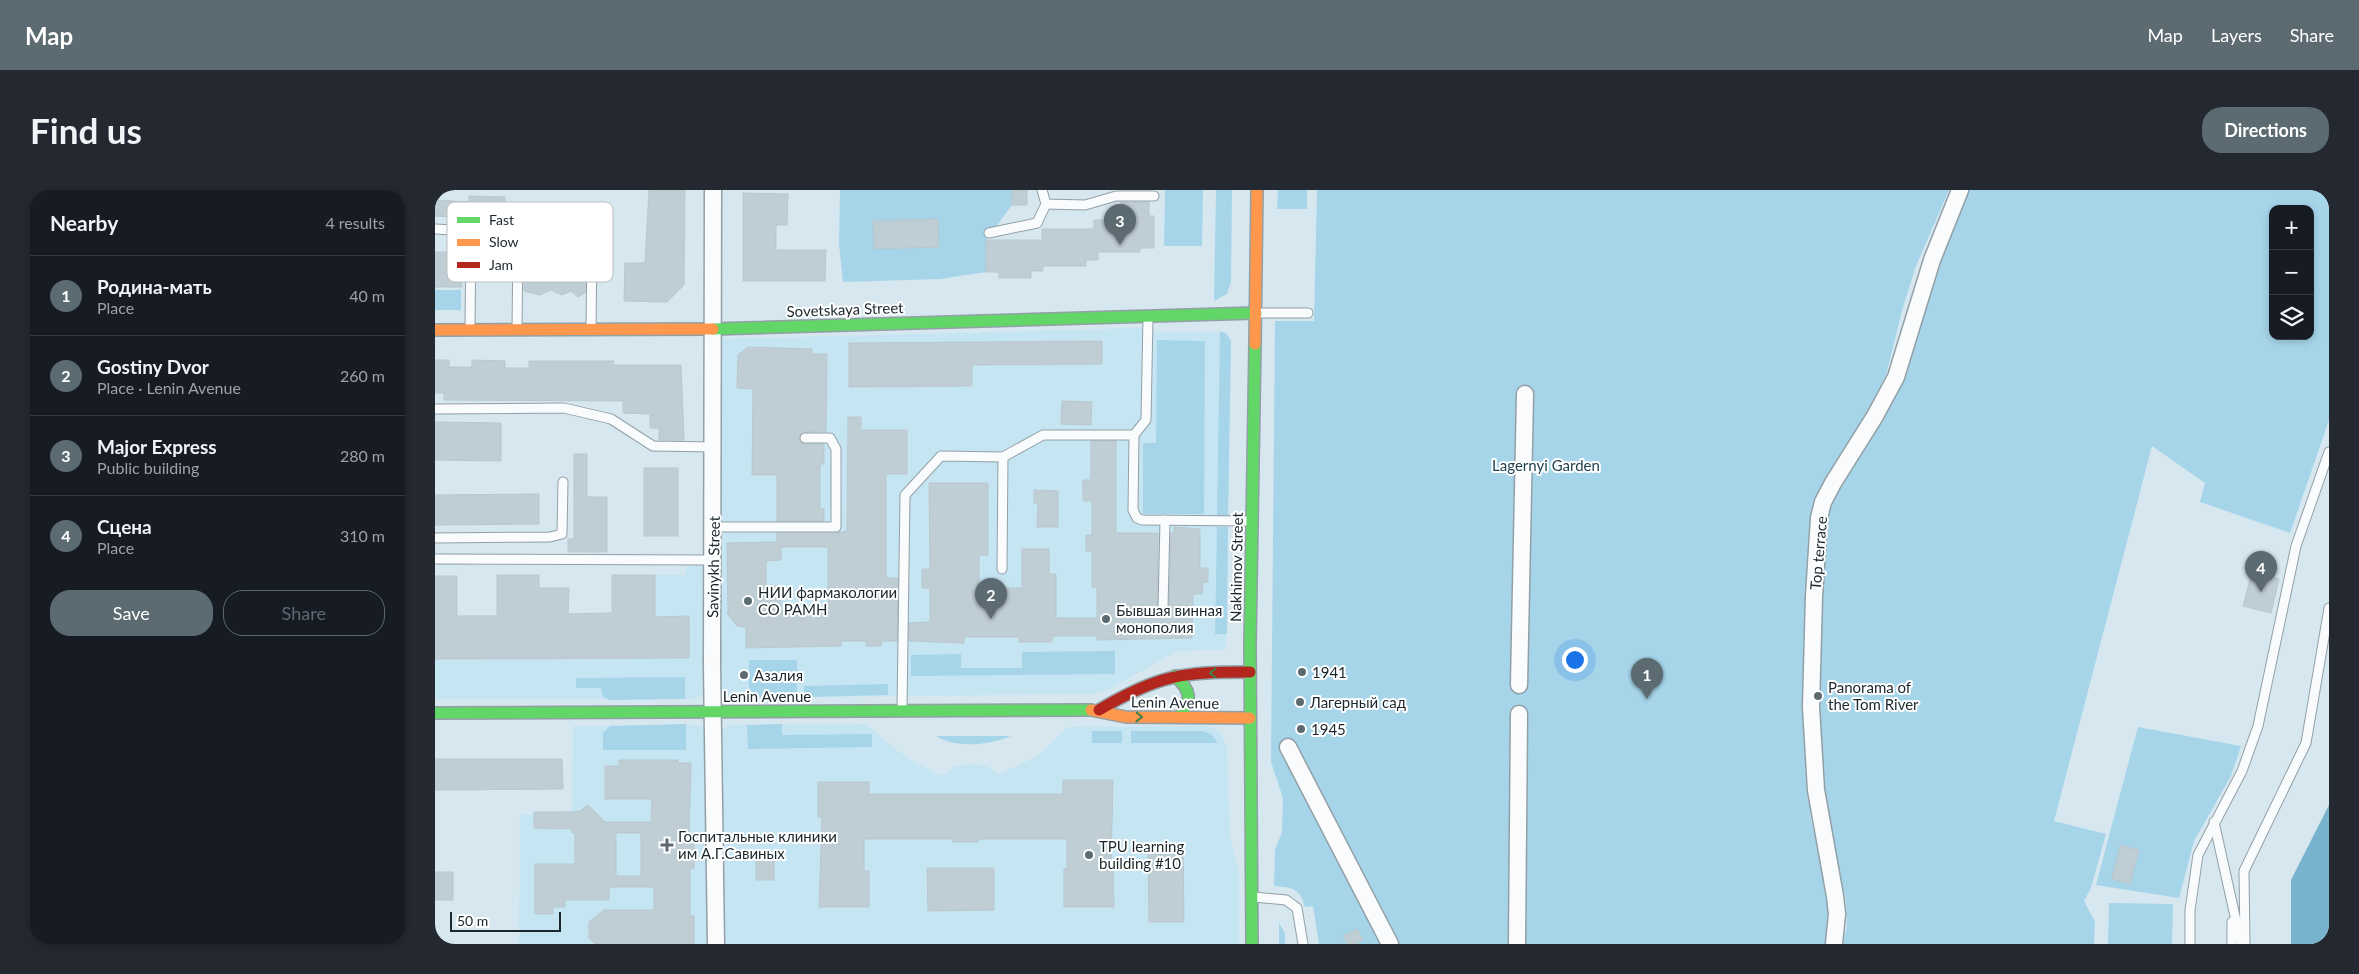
<!DOCTYPE html>
<html lang="en">
<head>
<meta charset="utf-8">
<style>
  :root { --surface:#171b24; --page:#242831; --text:#f1f3f6; --muted:#9ea1a6; --line:#363941; --accent:#5c6a71 }
  body { margin:0; font-family:Lato,sans-serif; background:var(--page); color:var(--text) }
  .controls { position:absolute; right:15px; top:15px; display:grid; overflow:hidden; border-radius:10px; box-shadow:0 2px 8px #0003 }
  .controls button { width:45px; height:45px; display:grid; place-items:center; padding:0; border:0; border-bottom:1px solid var(--line); background:var(--surface); color:var(--text); font:25px sans-serif }
  .scale { position:absolute; left:15px; bottom:12px; width:111px; box-sizing:border-box; padding-left:5px; border:2px solid #1a272c; border-top:0; font-size:14px; line-height:18px; white-space:nowrap; color:#1a272c; -webkit-text-stroke:4px #fff; paint-order:stroke }
  .you { position:absolute; left:1139px; top:469px; width:18px; height:18px; margin:-12px; border:4px solid #fff; border-radius:50%; background:#1a73e8; box-shadow:0 0 0 8px #1a73e833 }
  .badge { display:grid; place-items:center; width:32px; height:32px; border-radius:50%; background:var(--accent); color:#fff; font-size:16px; font-weight:700 }
  .pin { position:absolute; translate:-50% -41px; filter:drop-shadow(0 1px 2px #0008) }
  .pin::after { content:''; position:absolute; top:26px; width:18px; height:15px; background:inherit; clip-path:polygon(0 0,100% 0,50% 100%) }
  .list { margin:0; padding:0; list-style:none }
  h2 { display:flex; justify-content:space-between; align-items:center; height:65px; margin:0; padding:0 20px; font-size:21px }
  h2 small { font-size:16px; font-weight:400; color:var(--muted) }
  .list li { display:grid; grid-template-columns:32px 1fr auto; gap:15px; align-items:center; box-sizing:border-box; height:80px; padding:0 20px; border-top:1px solid var(--line) }
  .list b { display:block; font-size:19px; white-space:nowrap }
  .list p { margin:0; font-size:16px; white-space:nowrap; color:var(--muted) }
  .list em { font-size:16px; font-style:normal; color:var(--muted) }
  .actions { display:flex; gap:10px; padding:15px 20px }
  .actions a { flex:1; padding:11px 0; border:1px solid var(--accent); border-radius:20px; text-align:center; font-size:18px; color:var(--accent) }
  .actions .main { background:var(--accent); color:#fff }
  .icon { flex:none; width:28px; height:28px; fill:none; stroke:currentColor; stroke-width:2; stroke-linecap:round; stroke-linejoin:round }
  .map { position:relative; flex:none; width:1894px; height:754px; overflow:hidden; border-radius:20px }
  header { display:flex; align-items:center; gap:30px; box-sizing:border-box; height:70px; padding:0 25px; background:var(--accent); color:#fff }
  header strong { font-size:24px }
  nav { display:flex; gap:28px; margin-inline-start:auto; font-size:18px }
  .intro { display:flex; align-items:center; justify-content:space-between; box-sizing:border-box; height:120px; padding:0 30px }
  h1 { margin:0; font-size:35px }
  .button { padding:12px 22px; border-radius:20px; background:var(--accent); color:#fff; font-size:18px; font-weight:700 }
  main { display:flex; gap:30px; padding:0 30px }
  aside { flex:1; background:var(--surface); border-radius:20px; box-shadow:0 2px 8px #0003 }
  .map>svg:first-child { display:block }
</style>
</head>
<body>
<header>
<strong>Map</strong>
<nav><a>Map</a><a>Layers</a><a>Share</a></nav>
</header>
<div class="intro"><h1>Find us</h1><a class="button">Directions</a></div>
<main>
<aside>
<h2>Nearby<small>4 results</small></h2>
<ul class="list">
<li><span class="badge">1</span><div><b>Родина-мать</b><p>Place</p></div><em>40 m</em></li>
<li><span class="badge">2</span><div><b>Gostiny Dvor</b><p>Place · Lenin Avenue</p></div><em>260 m</em></li>
<li><span class="badge">3</span><div><b>Major Express</b><p>Public building</p></div><em>280 m</em></li>
<li><span class="badge">4</span><div><b>Сцена</b><p>Place</p></div><em>310 m</em></li>
</ul>
<div class="actions"><a class="main">Save</a><a>Share</a></div>
</aside>
<div class="map">
<svg width="1894" height="754" viewBox="0 0 1894 754">
  <rect width="100%" height="100%" fill="#d6e7f0"/>
  <g fill="#c6e5f3">
    <polygon points="708,138 708,141 788,142 796,148 791,458 785,460 742,461 678,497 659,504 296,508 287,504 285,499 286,149"/>
    <polygon points="251,376 267,376 269,499 268,504 261,509 0,509 0,426 177,423 220,431 220,385 251,385"/>
    <polygon points="432,534 456,556 481,573 507,586 519,577 535,574 551,576 563,584 582,576 602,566 633,537 771,536 781,539 786,544 792,556 795,648 804,681 804,754 287,754 286,540 294,535"/>
    <polygon points="267,535 271,543 274,754 84,754 85,625 137,621 138,536"/>
  </g>
  <g fill="#a6d5ea" fill-rule="evenodd">
    <polygon points="405,0 577,0 577,15 551,50 551,82 505,89 408,92 404,54"/>
    <polygon points="730,0 768,0 767,56 729,56"/>
    <polygon points="781,0 797,0 796,92 792,104 779,111"/>
    <polygon points="843,0 872,0 872,19 842,19"/>
    <path d="M882,0H1514L1481,76L1468,117L1451,185L1378,324L1372,377L1370,554L1376,629L1395,709L1393,754H884L878,716L870,717C865,698 857,697 839,696L840,660L847,642L848,608L836,572L840,131H879Z"/>
    <path d="M1534,0H1894V230L1855,343L1765,312L1770,293L1717,256L1619,631L1671,644L1656,698L1649,711L1660,732L1659,754H1408L1412,736L1411,711L1389,611L1385,566L1386,402L1392,323L1496,96ZM1838,19H1875V146H1838Z"/>
    <rect x="0" y="100" width="26" height="20"/>
    <polygon points="785,141 791,143 796,151 793,326 782,326"/>
    <polygon points="722,150 770,151 769,324 708,324 708,253 721,253"/>
    <polygon points="782,337 793,337 792,444 780,444"/>
    <polygon points="680,461 680,484 476,486 476,465 526,464 526,478 587,478 587,462"/>
    <polygon points="314,470 362,470 362,507 314,508"/>
    <polygon points="250,487 250,509 174,510 168,507 166,498 141,498 141,488"/>
    <polygon points="453,494 453,505 369,507 369,496"/>
    <polygon points="251,534 251,560 168,560 168,543 175,536"/>
    <polygon points="347,534 347,545 437,544 437,557 313,559 312,535"/>
    <polygon points="1703,537 1806,556 1796,586 1759,651 1744,708 1661,695"/>
    <rect x="657" y="541" width="30" height="12"/>
    <polygon points="696,541 768,541 776,544 783,553 696,553"/>
    <path d="M501,546H576C555,555 521,559 501,546Z"/>
    <polygon points="1674,713 1738,714 1737,754 1673,754"/>
    <polygon points="844,733 850,743 850,754 844,754"/>
  </g>
  <polygon fill="#77b3cc" points="1894,615 1894,754 1856,754 1856,690"/>
  <g fill="#bfcdd4" stroke="#b9c7cd" fill-rule="evenodd">
    <polygon points="214,0 250,0 249,95 232,112 189,111 190,73 210,73"/>
    <rect x="577" y="0" width="15" height="15"/>
    <polygon points="308,3 353,4 352,35 341,35 341,60 391,60 390,91 308,91"/>
    <polygon points="34,6 70,7 69,36 33,35 34,28 0,26 0,10 34,12"/>
    <polygon points="686,12 714,12 714,26 719,26 719,58 705,58 705,62 663,62 663,70 651,70 651,76 608,76 608,81 596,81 596,88 564,88 564,82 551,82 551,50 607,50 607,39 659,39 659,30 686,30"/>
    <polygon points="503,29 504,57 439,59 438,31"/>
    <rect x="0" y="62" width="27" height="35"/>
    <polygon points="97,64 104,68 118,64 124,69 140,64 151,69 150,103 143,107 136,101 127,105 116,100 105,105 89,101 89,69 92,65"/>
    <polygon points="667,151 667,174 537,175 537,196 414,197 414,153"/>
    <polygon points="313,157 377,159 377,164 392,164 391,241 370,242 364,248 365,252 370,254 389,254 389,274 385,274 385,319 389,319 389,331 342,331 342,285 317,285 318,199 302,198 303,165"/>
    <polygon points="0,170 14,170 14,177 37,177 37,170 70,171 70,178 94,178 94,171 179,171 178,175 246,175 249,250 224,250 224,238 215,238 215,224 188,223 188,211 9,210 9,203 0,203"/>
    <polygon points="627,211 657,212 656,235 626,234"/>
    <path d="M413,227H426V240H472V284H451V388H463L462,451H447L446,456H431V451H406V456L311,458V437L302,436L293,425L292,353L342,352V343H401L412,341ZM346,357H393V419L346,420V396H331V371L346,370Z"/>
    <polygon points="0,232 66,233 66,271 0,270"/>
    <polygon points="656,251 681,251 681,343 723,343 722,419 725,425 731,424 734,419 736,343 739,343 739,337 765,339 765,378 773,378 773,392 768,392 767,404 758,404 757,448 662,450 662,446 617,446 617,452 584,452 584,447 529,447 529,453 474,451 474,433 495,432 495,398 487,398 487,379 495,379 494,293 553,293 553,365 544,365 544,398 587,398 587,359 614,359 614,384 621,384 621,428 662,428 662,397 657,397 657,361 651,361 651,345 657,345 657,311 648,311 648,290 656,290"/>
    <polygon points="139,264 152,264 152,307 172,307 172,362 133,362 133,349 139,349"/>
    <rect x="209" y="278" width="34" height="68"/>
    <polygon points="599,300 623,301 623,337 602,337 603,313 599,313"/>
    <polygon points="104,304 104,334 0,335 0,305"/>
    <polygon points="1817,382 1844,389 1836,423 1808,416"/>
    <polygon points="62,385 104,385 104,398 134,398 133,424 177,423 177,385 220,385 220,427 254,426 254,468 0,469 0,386 22,386 22,426 62,426"/>
    <polygon points="0,569 127,569 128,599 0,600"/>
    <path d="M184,570H243V573H256L254,647H259V678L255,679V726H259V754H161L154,748V732L169,720H219V697H174V710H130V717H118V724H100V674H140V643H137V639L99,638V622H137L145,621L153,615L170,632H216L217,609H170V576H184ZM181,643H206V686H181Z"/>
    <polygon points="628,590 678,590 676,678 678,678 679,717 629,717 629,679 632,679 632,649 543,649 543,652 518,652 518,649 429,649 429,681 434,681 434,717 384,717 387,627 383,627 383,592 434,592 434,604 628,604"/>
    <polygon points="748,654 749,732 714,732 713,655"/>
    <polygon points="1685,655 1704,660 1695,694 1677,689"/>
    <rect x="321" y="665" width="18" height="25"/>
    <polygon points="492,678 559,678 559,720 493,721"/>
    <rect x="0" y="682" width="18" height="28"/>
    <polygon points="922,739 928,750 920,754 912,754 908,746"/>
  </g>
  <g fill="none" stroke-linecap="round" stroke-linejoin="round">
    <g stroke="#92a0a6" stroke-width="11">
      <g id="lane">
        <polyline points="607,0 611,14 650,15 681,6 719,6"/>
        <polyline points="0,39 36,41 35,138"/>
        <polyline points="554,43 602,33 611,14"/>
        <polyline points="823,123 873,123"/>
        <polyline points="82,138 83,55 157,55 156,140"/>
        <polyline points="0,219 129,218 176,229 218,256 279,257"/>
        <polyline points="699,245 698,320 702,328 707,330 814,331"/>
        <polyline points="279,337 401,337 401,259 395,248 370,248"/>
        <polyline points="0,348 115,347 127,344 128,292"/>
        <polyline points="0,369 278,370"/>
        <polyline points="567,379 568,267"/>
        <polyline points="728,419 730,330"/>
        <polyline points="467,520 470,305 506,266 568,267 608,245 699,245 711,230 713,127"/>
        <polyline points="1779,632 1806,753"/>
        <polyline points="819,707 851,710 862,718 868,754"/>
        <polyline points="1797,732 1797,754"/>
        <polyline points="1755,754 1755,720 1763,665 1807,581 1823,536 1861,356 1894,262"/>
        <polyline points="1810,754 1809,681 1871,553 1894,418"/>
      </g>
    </g>
    <g stroke="#92a0a6" stroke-width="19">
      <g id="street">
        <polyline points="278,0 277,475 281,754"/>
        <polyline points="1084,495 1090,204"/>
        <polyline points="853,557 955,754"/>
        <polyline points="1082,754 1084,524"/>
        <polyline points="1399,754 1402,724 1400,706 1381,600 1376,517 1379,406 1384,328 1388,312 1398,293 1440,226 1461,187 1497,70 1525,0"/>
      </g>
    </g>
    <g stroke="#92a0a6" stroke-width="14">
      <g id="fast">
        <polyline points="278,139 821,123"/>
        <path d="M740,486C756,500 758,511 744,527"/>
        <polyline points="0,523 656,520"/>
        <polyline points="817,754 815,455 820,154"/>
      </g>
    </g>
    <g stroke="#92a0a6" stroke-width="14">
      <g id="slow">
        <polyline points="0,140 278,139"/>
        <polyline points="820,154 822,0"/>
        <polyline points="656,520 691,527 815,528"/>
      </g>
    </g>
    <g stroke="#92a0a6" stroke-width="14">
      <path id="jam" d="M664,520C723,485 747,482 815,482"/>
    </g>
    <use href="#lane" stroke="#f9fbfd" stroke-width="9"/>
    <use href="#street" stroke="#f9fbfd" stroke-width="16"/>
    <use href="#fast" stroke="#63d668" stroke-width="11"/>
    <use href="#slow" stroke="#ff974d" stroke-width="11"/>
    <use href="#jam" stroke="#b3261e" stroke-width="11"/>
  </g>
  <defs><path id="oneway-chevron" d="M-2-3.5L2.5 0L-2 3.5" fill="none" stroke-width="1.6" stroke-linecap="round" stroke-linejoin="round" transform="scale(1.25)"/></defs>
  <g stroke="#3e7e4a">
    <use href="#oneway-chevron" transform="translate(778 483) rotate(177)"/>
    <use href="#oneway-chevron" transform="translate(704 527) rotate(1)"/>
  </g>
  <g fill="#5c6a71" stroke="#fff" stroke-width="2">
    <circle cx="313" cy="411" r="5"/>
    <circle cx="671" cy="429" r="5"/>
    <circle cx="867" cy="482" r="5"/>
    <circle cx="309" cy="485" r="5"/>
    <circle cx="1383" cy="506" r="5"/>
    <circle cx="865" cy="512" r="5"/>
    <circle cx="866" cy="539" r="5"/>
    <path d="M229.5 647.5h5v5h5v5h-5v5h-5v-5h-5v-5h5z"/>
    <circle cx="654" cy="665" r="5"/>
  </g>
  <g text-anchor="middle" dominant-baseline="central" stroke-width="4" stroke-linejoin="round" paint-order="stroke">
    <g font-size="15" fill="#1a272c" stroke="#fff">
      <text transform="translate(410 119) rotate(-2)">Sovetskaya Street</text>
      <text transform="translate(1383 363) rotate(-85)">Top terrace</text>
      <text transform="translate(278 377) rotate(-89)">Savinykh Street</text>
      <text transform="translate(801 377) rotate(-89)">Nakhimov Street</text>
      <text x="332" y="506">Lenin Avenue</text>
      <text transform="translate(740 512) rotate(1)">Lenin Avenue</text>
    </g>
    <g font-size="15" fill="#1e4250" stroke="#fff">
      <text x="1111" y="275">Lagernyi Garden</text>
    </g>
    <g font-size="15" fill="#1a272c" stroke="#fff" text-anchor="start">
      <text x="323" y="402">НИИ фармакологии<tspan x="323" dy="17">СО РАМН</tspan></text>
      <text x="681" y="420">Бывшая винная<tspan x="681" dy="17">монополия</tspan></text>
      <text x="877" y="482">1941</text>
      <text x="319" y="485">Азалия</text>
      <text x="1393" y="497">Panorama of<tspan x="1393" dy="17">the Tom River</tspan></text>
      <text x="875" y="512">Лагерный сад</text>
      <text x="876" y="539">1945</text>
      <text x="243" y="646">Госпитальные клиники<tspan x="243" dy="17">им А.Г.Савиных</tspan></text>
      <text x="664" y="656">TPU learning<tspan x="664" dy="17">building #10</tspan></text>
    </g>
  </g>
  <rect x="12" y="12" width="166" height="80" rx="8" fill="#fff" stroke="#babec0" stroke-width="1"/>
  <rect x="22" y="27" width="23" height="6" fill="#63d668"/>
  <rect x="22" y="49" width="23" height="7" fill="#ff974d"/>
  <rect x="22" y="72" width="23" height="6" fill="#b3261e"/>
  <g font-size="14" fill="#1a272c">
    <text x="54" y="35">Fast</text>
    <text x="54" y="57">Slow</text>
    <text x="54" y="80">Jam</text>
  </g>
</svg>
<div class="controls">
<button>+</button>
<button>−</button>
<button><svg class="icon" aria-label="layers" viewBox="0 0 24 24"><path d="M12 4l9 5-9 5-9-5zM3 14l9 5 9-5"/></svg></button>
</div>
<div class="scale">50 m</div>
<div class="you"></div>
<div class="pin badge" style="left:1212px;top:509px">1</div>
<div class="pin badge" style="left:556px;top:429px">2</div>
<div class="pin badge" style="left:685px;top:55px">3</div>
<div class="pin badge" style="left:1826px;top:402px">4</div>
</div>
</main>
</body>
</html>
